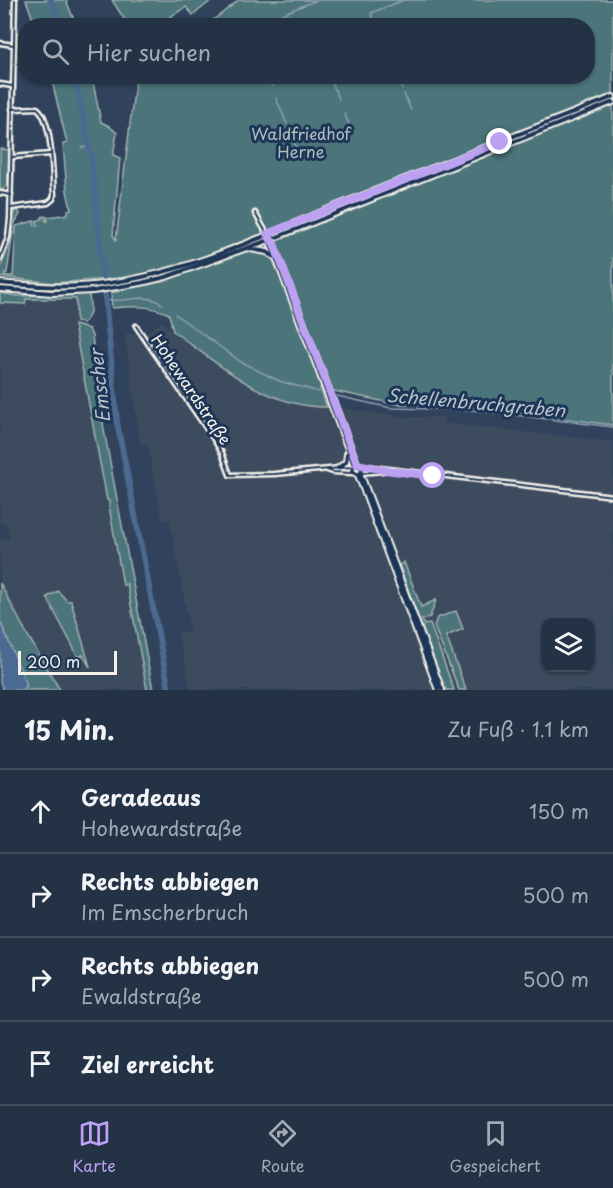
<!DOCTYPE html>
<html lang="de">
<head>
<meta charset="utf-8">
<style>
  :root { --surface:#243245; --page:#2c3a4c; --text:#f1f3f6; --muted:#a3aab3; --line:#414d5e; --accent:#bca0f2 }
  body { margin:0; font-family:"Playpen Sans",sans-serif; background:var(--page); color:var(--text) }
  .controls { position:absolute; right:18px; bottom:18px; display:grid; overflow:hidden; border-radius:12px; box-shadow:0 2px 4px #0004 }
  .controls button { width:54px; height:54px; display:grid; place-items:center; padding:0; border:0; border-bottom:2px solid var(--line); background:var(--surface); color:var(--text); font:30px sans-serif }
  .scale { position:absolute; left:18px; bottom:15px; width:99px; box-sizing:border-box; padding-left:6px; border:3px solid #f4f1e8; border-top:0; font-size:16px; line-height:21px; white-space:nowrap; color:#f4f1e8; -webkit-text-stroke:4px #1d3557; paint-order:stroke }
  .stop { position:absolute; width:18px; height:18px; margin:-14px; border:4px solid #bca0f2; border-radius:50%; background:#fff }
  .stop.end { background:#bca0f2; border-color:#fff; box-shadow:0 2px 6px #0008 }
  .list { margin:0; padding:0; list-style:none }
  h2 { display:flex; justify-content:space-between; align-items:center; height:78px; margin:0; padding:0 24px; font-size:26px }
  h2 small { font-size:20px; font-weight:400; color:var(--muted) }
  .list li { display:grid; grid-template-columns:39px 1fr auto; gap:18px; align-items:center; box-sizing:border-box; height:84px; padding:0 24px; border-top:2px solid var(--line) }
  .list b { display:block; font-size:22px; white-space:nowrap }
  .list p { margin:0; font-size:20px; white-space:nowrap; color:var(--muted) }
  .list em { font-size:20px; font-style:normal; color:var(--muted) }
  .icon { flex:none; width:33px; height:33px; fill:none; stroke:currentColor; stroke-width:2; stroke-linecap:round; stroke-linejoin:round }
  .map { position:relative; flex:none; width:613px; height:690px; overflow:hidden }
  .search { position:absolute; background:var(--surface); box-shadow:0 2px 4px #0004; left:18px; right:18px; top:18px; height:66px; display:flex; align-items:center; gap:15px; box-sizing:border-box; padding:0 21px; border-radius:24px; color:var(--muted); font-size:22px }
  .sheet { height:414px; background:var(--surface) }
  nav { display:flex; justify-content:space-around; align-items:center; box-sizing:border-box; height:84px; border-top:2px solid var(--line); background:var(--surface); font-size:16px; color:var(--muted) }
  nav a { display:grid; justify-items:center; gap:3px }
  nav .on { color:var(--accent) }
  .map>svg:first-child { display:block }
</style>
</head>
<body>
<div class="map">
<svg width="613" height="690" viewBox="0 0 613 690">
  <rect width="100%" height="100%" fill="#30425c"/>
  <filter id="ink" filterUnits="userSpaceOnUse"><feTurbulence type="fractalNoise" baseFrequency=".0167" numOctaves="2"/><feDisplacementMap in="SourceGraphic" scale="12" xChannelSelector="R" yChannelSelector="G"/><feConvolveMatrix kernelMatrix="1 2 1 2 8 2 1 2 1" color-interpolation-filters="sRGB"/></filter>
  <g filter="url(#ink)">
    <g fill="#3d4b5f" fill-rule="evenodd">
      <path d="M25,299H76L77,325H74L124,585L127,584L128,589L147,690H60L28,636L0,583V540H7L10,535L8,534L7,524L0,523V303L25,304ZM58,591L67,601L71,602L81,633L88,663L83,655L78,657L69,635L59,621L47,597Z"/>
      <polygon points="162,322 236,377 277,399 319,407 327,407 434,690 191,690 178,633 190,630 190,629 169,519 162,520 147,443 140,445 125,334 134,333 140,338"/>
      <path d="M339,408L404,417H444L443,423L613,442V690H445L357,456L352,437ZM546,622H590V668H546Z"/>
    </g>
    <g fill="#4c757a" stroke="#a0b3b1" stroke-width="1.5">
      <polygon points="26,0 66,0 76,25 35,25"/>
      <polygon points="112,0 212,0 193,15 186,7 157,25 128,25"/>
      <path d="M239,0H613V425L466,406L395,404L320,388L327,407C267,408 218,364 173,331L169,314C149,305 133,306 112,308L111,293L120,291L119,278L54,283L0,277V269L11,241L15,211L18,210L20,214L14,225L7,273H5V276H13L16,226L34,221L35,226L38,225L36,221L42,219V217L45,216L46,221H48L47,217L68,214V210L71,209L67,191L63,144L67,143L51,77H92L101,122L109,126L117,133L113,155L120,158L113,235L116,240L135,83L143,77L588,76V26L207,25Z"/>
      <polygon points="0,149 9,150 8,185 2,190 0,190"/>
      <path d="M0,293L18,296L89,294C90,306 93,315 83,323L76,322V299H26L25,304L0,303Z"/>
      <polygon points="74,325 89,329 92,336 104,430 153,690 147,690 128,589 127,584 123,585 109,506 109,501 107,500"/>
      <polygon points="404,562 421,607 436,600 430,617 422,620 424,625 430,624 454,690 445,690 399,565"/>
      <polygon points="0,583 28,636 60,690 22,690 26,684 0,621"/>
      <path d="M58,591L67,601H71L90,667L83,655L78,657C68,636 57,618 47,597Z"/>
      <polygon points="456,611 463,629 446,636 466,690 459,690 434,626 437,618"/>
    </g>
    <polygon fill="#4c6b91" stroke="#8fa1b4" stroke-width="1.5" points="0,621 27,685 22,690 3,690 0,682"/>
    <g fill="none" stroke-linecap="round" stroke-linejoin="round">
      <g stroke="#8fa1b4" stroke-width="1.5">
        <polyline points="277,16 317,0"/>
        <polyline points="373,18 371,13 404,0"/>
        <polyline points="374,21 376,26"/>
        <polyline points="255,26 268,20"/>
        <polyline points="268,76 272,87"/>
        <polyline points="397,76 402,89"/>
        <polyline points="332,83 339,99"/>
        <polyline points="404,94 411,110"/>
        <polyline points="276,98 287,124"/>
        <polyline points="344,113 349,124"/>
        <polyline points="291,135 298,151"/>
        <polyline points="82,148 89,146"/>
        <path d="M105,300C124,303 146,292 162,304"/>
        <polyline points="175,314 241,362 279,381 319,392"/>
        <polyline points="337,396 391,408 471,410 613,427"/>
      </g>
      <g stroke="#4c6b91" stroke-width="6">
        <polyline points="51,0 61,26"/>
        <polyline points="75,76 92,162 117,422 169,690"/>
      </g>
      <g stroke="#f4f1e8" stroke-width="7">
        <g id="minor">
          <polyline points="0,43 14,45"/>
          <polyline points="0,84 12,86"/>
          <polyline points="12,157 51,154"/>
          <polyline points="0,193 11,195"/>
          <path d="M11,208L48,203L53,199L54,194C52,175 53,119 37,108L12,109"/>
          <polyline points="255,213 267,234"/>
          <polyline points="0,259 8,237 10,219 15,0"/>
          <polyline points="136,326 213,438 222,453 230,475 274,474 352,467"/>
          <polyline points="363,466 613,496"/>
          <polyline points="327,470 333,472 352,473"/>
          <polyline points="361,473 382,471"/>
        </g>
      </g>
      <g stroke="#f4f1e8" stroke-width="8">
        <g id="secondary">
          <polyline points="267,234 354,465 352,471 358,475 438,690"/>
          <polyline points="271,239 357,464 362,468 361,473 358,475"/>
          <polyline points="250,249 267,252 273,256"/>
          <path d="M0,283C37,286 72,289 109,283C194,272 275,230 354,199C440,165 527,131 613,97"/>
          <polyline points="0,289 53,293 93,291 141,283 166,277 272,239 613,102"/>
          <polyline points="338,468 346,462 347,454"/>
          <polyline points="361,475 442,690"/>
        </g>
      </g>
      <use href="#minor" stroke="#1d3557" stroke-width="2"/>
      <use href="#secondary" stroke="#1d3557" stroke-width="4"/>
    </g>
  </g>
  <g fill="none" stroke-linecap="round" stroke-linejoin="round" filter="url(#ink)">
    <polyline stroke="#bca0f2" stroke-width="8" points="433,476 385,470 357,464 274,244 267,234 500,142"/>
  </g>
  <g text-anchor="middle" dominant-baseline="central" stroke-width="6" stroke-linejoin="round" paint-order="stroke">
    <g font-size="16" fill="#b1bfbc" stroke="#1d3557">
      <text x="301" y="133">Waldfriedhof<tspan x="301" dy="18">Herne</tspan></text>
    </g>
    <g font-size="16" fill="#f4f1e8" stroke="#1d3557">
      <text transform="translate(192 389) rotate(56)">Hohewardstraße</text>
    </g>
    <g font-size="18" font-style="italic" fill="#b9c2ca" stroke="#1d3557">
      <text transform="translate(99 386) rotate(-96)">Emscher</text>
      <text transform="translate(476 402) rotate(5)">Schellenbruchgraben</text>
    </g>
  </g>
</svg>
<div class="controls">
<button><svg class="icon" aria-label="layers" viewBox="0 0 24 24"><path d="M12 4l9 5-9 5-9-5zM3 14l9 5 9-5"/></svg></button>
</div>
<div class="scale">200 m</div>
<div class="stop" style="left:433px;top:476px"></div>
<div class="stop end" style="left:500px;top:142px"></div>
<div class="search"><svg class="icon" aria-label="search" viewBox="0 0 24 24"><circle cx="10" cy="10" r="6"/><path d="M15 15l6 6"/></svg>Hier suchen</div>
</div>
<section class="sheet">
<h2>15 Min.<small>Zu Fuß · 1.1 km</small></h2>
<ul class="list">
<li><svg class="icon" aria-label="ahead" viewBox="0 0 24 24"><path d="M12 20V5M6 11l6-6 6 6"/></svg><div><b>Geradeaus</b><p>Hohewardstraße</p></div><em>150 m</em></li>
<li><svg class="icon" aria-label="right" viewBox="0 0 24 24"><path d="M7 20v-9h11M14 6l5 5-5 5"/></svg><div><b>Rechts abbiegen</b><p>Im Emscherbruch</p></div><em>500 m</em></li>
<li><svg class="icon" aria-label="right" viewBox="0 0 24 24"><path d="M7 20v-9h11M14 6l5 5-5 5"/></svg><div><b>Rechts abbiegen</b><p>Ewaldstraße</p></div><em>500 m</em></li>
<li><svg class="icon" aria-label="arrive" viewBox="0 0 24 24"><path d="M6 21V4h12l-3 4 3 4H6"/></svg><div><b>Ziel erreicht</b></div></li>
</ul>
</section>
<nav>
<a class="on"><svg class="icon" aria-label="map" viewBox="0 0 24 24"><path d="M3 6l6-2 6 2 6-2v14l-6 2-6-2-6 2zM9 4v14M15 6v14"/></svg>Karte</a>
<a><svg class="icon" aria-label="directions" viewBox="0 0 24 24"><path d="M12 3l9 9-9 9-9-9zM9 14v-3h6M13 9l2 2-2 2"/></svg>Route</a>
<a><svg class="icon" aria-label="saved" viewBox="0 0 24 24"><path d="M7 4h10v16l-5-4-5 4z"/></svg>Gespeichert</a>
</nav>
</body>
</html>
